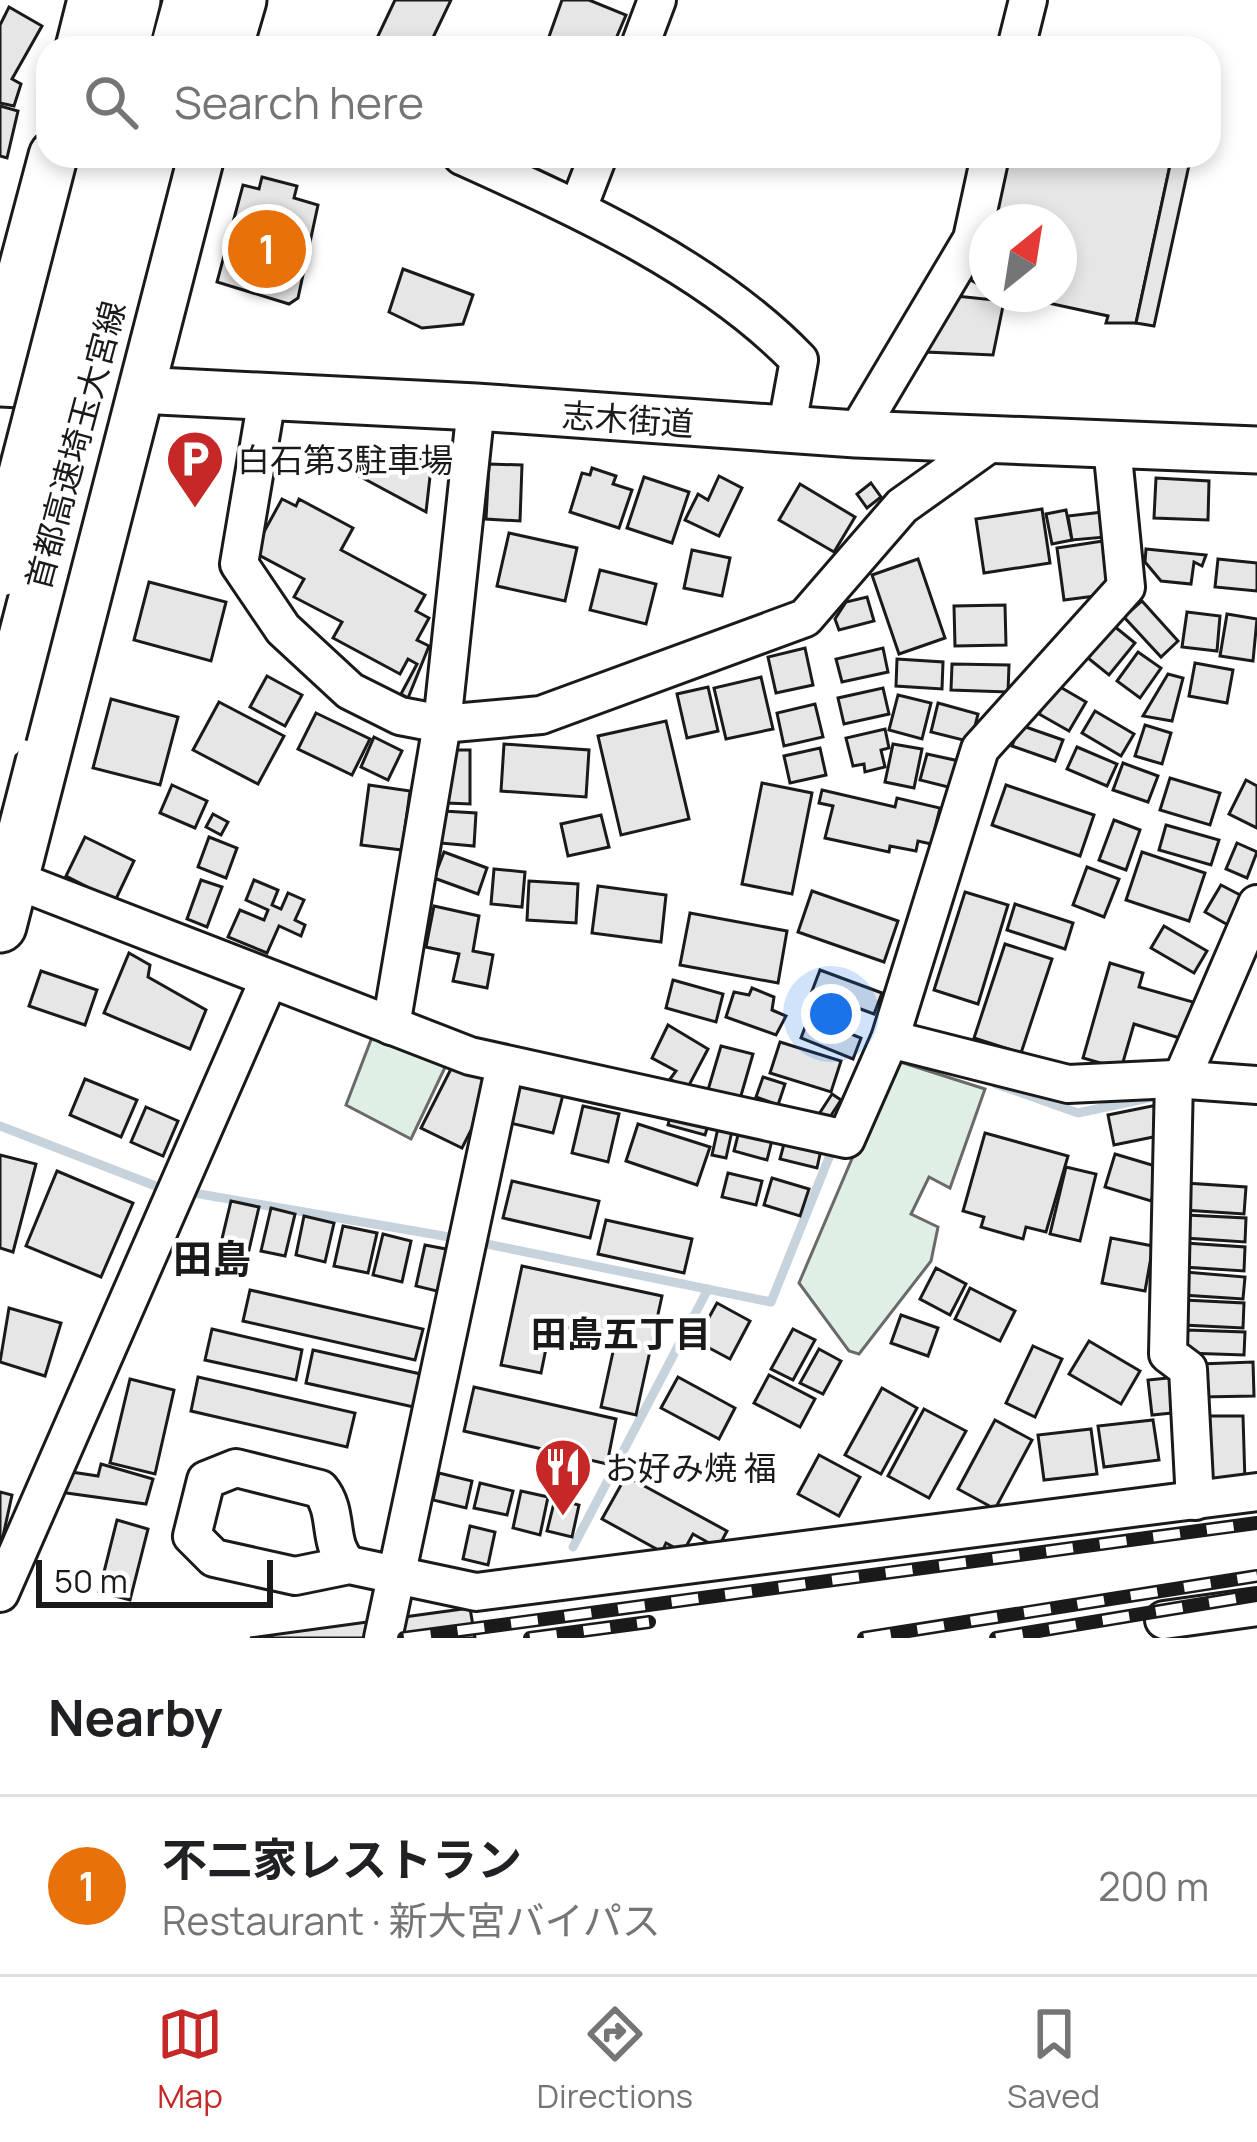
<!DOCTYPE html>
<html lang="en">
<head>
<meta charset="utf-8">
<style>
  :root { --surface:#fff; --page:#f2f2f2; --text:#202124; --muted:#757577; --line:#e0e0e0; --accent:#c62828 }
  body { margin:0; font-family:Manrope,"Noto Sans JP",sans-serif; background:var(--page); color:var(--text) }
  .compass { position:absolute; left:969px; top:204px; width:108px; height:108px; border-radius:50%; background:var(--surface); box-shadow:0 6px 18px #0003; rotate:30deg }
  .scale { position:absolute; left:36px; bottom:30px; width:237px; box-sizing:border-box; padding-left:12px; border:6px solid #1a1a1a; border-top:0; font-size:33px; line-height:42px; white-space:nowrap; color:#1a1a1a; -webkit-text-stroke:9px #fff; paint-order:stroke }
  .you { position:absolute; left:831px; top:1014px; width:42px; height:42px; margin:-30px; border:9px solid #fff; border-radius:50%; background:#1a73e8; box-shadow:0 0 0 18px #1a73e833 }
  .badge { display:grid; place-items:center; width:78px; height:78px; border-radius:50%; background:var(--accent); color:#fff; font-size:39px; font-weight:700 }
  .pin { position:absolute; translate:-50% -50%; border:6px solid #fff; box-shadow:0 3px 12px #0006 }
  .list { margin:0; padding:0; list-style:none }
  h2 { display:flex; justify-content:space-between; align-items:center; height:156px; margin:0; padding:0 48px; font-size:51px }
  h2 small { font-size:39px; font-weight:400; color:var(--muted) }
  .list li { display:grid; grid-template-columns:78px 1fr auto; gap:36px; align-items:center; box-sizing:border-box; height:180px; padding:0 48px; border-top:3px solid var(--line) }
  .list b { display:block; font-size:45px; white-space:nowrap }
  .list p { margin:0; font-size:39px; white-space:nowrap; color:var(--muted) }
  .list em { font-size:39px; font-style:normal; color:var(--muted) }
  .icon { flex:none; width:66px; height:66px; fill:none; stroke:currentColor; stroke-width:2; stroke-linecap:round; stroke-linejoin:round }
  .map { position:relative; flex:none; width:1257px; height:1638px; overflow:hidden }
  .search { position:absolute; background:var(--surface); box-shadow:0 6px 18px #0003; left:36px; right:36px; top:36px; height:132px; display:flex; align-items:center; gap:30px; box-sizing:border-box; padding:0 42px; border-radius:36px; color:var(--muted); font-size:45px }
  .sheet { height:336px; background:var(--surface) }
  nav { display:flex; justify-content:space-around; align-items:center; box-sizing:border-box; height:168px; border-top:3px solid var(--line); background:var(--surface); font-size:33px; color:var(--muted) }
  nav a { display:grid; justify-items:center; gap:6px }
  nav .on { color:var(--accent) }
  .map>svg:first-child { display:block }
</style>
</head>
<body>
<div class="map">
<svg width="1257" height="1638" viewBox="0 0 1257 1638">
  <rect width="100%" height="100%" fill="#fff"/>
  <g fill="#e0efe3" stroke="#6a6a6a" stroke-width="3">
    <polygon points="374,1032 449,1059 411,1139 346,1105"/>
    <polygon points="894,1060 985,1089 950,1188 929,1177 911,1214 938,1227 931,1261 859,1354 849,1351 799,1283"/>
  </g>
  <g fill="none" stroke-linecap="round" stroke-linejoin="round">
    <g stroke="#c6d2dc" stroke-width="9">
      <polyline points="996,1084 1078,1113 1158,1096"/>
      <polyline points="0,1126 166,1190"/>
      <polyline points="188,1192 461,1239"/>
      <polyline points="477,1242 771,1302 834,1145"/>
      <polyline points="573,1547 708,1289"/>
    </g>
  </g>
  <g fill="#e6e6e6" stroke="#1a1a1a" stroke-width="3">
    <polygon points="395,0 451,0 428,48 398,48 377,38"/>
    <polygon points="562,0 589,0 626,15 612,48 545,48"/>
    <polygon points="9,7 42,26 12,79 21,84 14,106 0,103 0,25"/>
    <polygon points="0,106 18,111 7,158 0,156"/>
    <polygon points="1004,156 1172,156 1136,323 1106,323 1108,316 1007,294 1059,294 1059,222 989,222"/>
    <polygon points="1172,156 1191,156 1154,326 1136,323"/>
    <polygon points="262,177 297,186 294,198 318,205 298,298 289,304 217,282 243,185 259,189"/>
    <polygon points="987,232 987,289 969,279"/>
    <polygon points="403,269 473,295 463,324 422,328 389,312"/>
    <polygon points="956,296 1004,301 993,355 926,352 928,337"/>
    <polygon points="353,456 432,459 426,512 346,469"/>
    <polygon points="489,464 522,465 520,521 486,519"/>
    <polygon points="592,468 616,476 613,484 632,490 619,528 570,512 582,473 590,475"/>
    <polygon points="719,476 742,488 719,536 685,520 698,494 708,500"/>
    <polygon points="644,477 689,492 672,543 627,528"/>
    <polygon points="1156,478 1209,481 1208,520 1154,518"/>
    <polygon points="871,483 881,497 867,508 857,494"/>
    <polygon points="800,484 855,517 834,552 779,520"/>
    <polygon points="282,499 296,506 299,499 353,528 341,550 425,595 416,611 429,618 417,640 429,646 408,698 401,694 417,664 408,659 400,674 333,638 342,622 294,597 304,579 253,552"/>
    <polygon points="1042,509 1050,563 984,573 976,519"/>
    <polygon points="1066,510 1072,540 1052,544 1046,514"/>
    <polygon points="1103,512 1106,537 1072,540 1068,516"/>
    <polygon points="509,533 577,548 565,601 497,586"/>
    <polygon points="1103,541 1111,594 1064,600 1057,548"/>
    <polygon points="1146,549 1206,555 1202,566 1194,562 1191,584 1161,581 1145,562"/>
    <polygon points="692,550 730,558 722,596 684,588"/>
    <polygon points="918,559 945,638 899,654 872,575"/>
    <polygon points="1218,559 1257,563 1257,591 1215,587"/>
    <polygon points="600,570 656,584 646,624 590,610"/>
    <polygon points="149,582 226,602 211,661 134,640"/>
    <polygon points="867,597 874,621 839,630 835,619 846,602"/>
    <polygon points="1142,601 1178,641 1161,657 1124,617"/>
    <polygon points="1005,605 1006,645 955,646 954,606"/>
    <polygon points="1187,612 1220,616 1217,651 1182,647"/>
    <polygon points="1227,614 1257,619 1253,661 1220,656"/>
    <polygon points="1114,626 1135,643 1109,675 1088,658"/>
    <polygon points="805,648 813,685 776,693 768,657"/>
    <polygon points="883,648 888,672 842,682 836,659"/>
    <polygon points="1138,652 1161,668 1140,698 1117,681"/>
    <polygon points="897,659 943,662 942,689 896,686"/>
    <polygon points="1195,663 1233,670 1227,703 1189,696"/>
    <polygon points="952,664 1009,665 1008,692 951,690"/>
    <polygon points="1168,674 1183,678 1172,721 1143,716"/>
    <polygon points="267,676 302,695 285,726 250,707"/>
    <polygon points="761,677 773,729 726,739 714,688"/>
    <polygon points="1055,684 1086,702 1069,731 1039,714"/>
    <polygon points="708,687 718,731 687,738 677,694"/>
    <polygon points="883,688 889,714 844,724 838,698"/>
    <polygon points="898,695 931,703 922,739 889,730"/>
    <polygon points="111,699 178,717 160,785 93,768"/>
    <polygon points="219,702 284,736 258,784 193,750"/>
    <polygon points="938,703 978,714 971,742 931,732"/>
    <polygon points="815,704 823,737 784,746 777,713"/>
    <polygon points="1095,711 1134,734 1121,756 1082,733"/>
    <polygon points="316,713 370,739 352,775 298,749"/>
    <polygon points="666,721 689,819 621,835 598,736"/>
    <polygon points="1020,725 1063,740 1055,761 1012,746"/>
    <polygon points="1145,725 1171,733 1162,764 1135,756"/>
    <polygon points="885,729 889,748 881,750 885,767 865,772 864,764 853,766 846,738"/>
    <polygon points="374,737 402,751 388,780 361,767"/>
    <polygon points="504,744 589,750 586,797 501,791"/>
    <polygon points="893,744 922,749 914,788 885,782"/>
    <polygon points="1077,747 1117,764 1107,786 1067,769"/>
    <polygon points="820,748 826,775 790,783 784,756"/>
    <polygon points="447,750 470,750 470,804 447,803"/>
    <polygon points="927,754 959,761 952,788 920,780"/>
    <polygon points="1123,763 1158,776 1148,802 1113,790"/>
    <polygon points="1170,778 1220,793 1210,825 1160,810"/>
    <polygon points="1246,780 1257,786 1257,828 1229,814"/>
    <polygon points="762,783 812,793 792,894 742,884"/>
    <polygon points="172,785 207,801 195,828 160,813"/>
    <polygon points="369,785 410,791 402,850 361,845"/>
    <polygon points="1006,785 1094,815 1080,856 992,825"/>
    <polygon points="822,790 895,807 897,798 940,808 931,844 918,841 916,851 890,846 889,852 825,838 833,806 819,803"/>
    <polygon points="443,811 476,813 474,846 440,843"/>
    <polygon points="213,814 228,822 221,835 206,827"/>
    <polygon points="601,815 609,847 568,856 561,824"/>
    <polygon points="1114,820 1140,830 1126,870 1099,860"/>
    <polygon points="1166,825 1219,840 1211,865 1159,850"/>
    <polygon points="85,837 134,861 115,901 66,876"/>
    <polygon points="209,837 237,848 226,878 198,867"/>
    <polygon points="1237,843 1257,852 1247,878 1226,869"/>
    <polygon points="444,852 487,868 478,894 434,878"/>
    <polygon points="1142,852 1205,873 1189,921 1126,900"/>
    <polygon points="1087,867 1119,879 1104,917 1073,905"/>
    <polygon points="494,869 525,872 522,907 491,904"/>
    <polygon points="201,880 222,887 207,927 187,919"/>
    <polygon points="254,880 278,890 272,905 281,909 288,893 304,900 295,920 305,925 301,936 279,926 267,953 228,937 240,910 264,920 268,910 246,900"/>
    <polygon points="529,881 578,884 576,923 527,920"/>
    <polygon points="1221,885 1244,897 1228,925 1205,912"/>
    <polygon points="598,886 666,895 661,942 592,933"/>
    <polygon points="812,891 898,921 884,962 798,932"/>
    <polygon points="965,892 1008,905 978,1004 934,990"/>
    <polygon points="1015,904 1073,923 1065,949 1007,930"/>
    <polygon points="434,906 479,916 473,951 493,955 487,988 453,981 459,954 426,947"/>
    <polygon points="690,913 787,931 778,983 680,965"/>
    <polygon points="1164,926 1207,951 1194,973 1151,948"/>
    <polygon points="1005,944 1052,959 1021,1053 974,1038"/>
    <polygon points="129,953 150,965 148,977 206,1010 190,1049 104,1013"/>
    <polygon points="1110,963 1143,973 1139,987 1193,1002 1183,1039 1134,1024 1121,1069 1083,1058"/>
    <polygon points="820,970 882,993 874,1014 812,991"/>
    <polygon points="41,971 97,990 85,1025 29,1006"/>
    <polygon points="673,980 723,994 716,1022 666,1008"/>
    <polygon points="752,988 774,997 772,1010 786,1016 776,1035 726,1017 734,992 749,995"/>
    <polygon points="809,1017 861,1038 853,1059 801,1038"/>
    <polygon points="668,1025 708,1049 687,1089 670,1079 676,1071 652,1058"/>
    <polygon points="780,1042 841,1061 831,1092 770,1073"/>
    <polygon points="721,1046 753,1054 740,1099 708,1090"/>
    <polygon points="455,1061 496,1081 462,1148 421,1128"/>
    <polygon points="763,1077 785,1084 778,1105 756,1097"/>
    <polygon points="85,1079 137,1100 121,1137 70,1115"/>
    <polygon points="516,1079 564,1091 553,1133 506,1122"/>
    <polygon points="832,1094 841,1100 828,1120 819,1114"/>
    <polygon points="1157,1105 1163,1135 1114,1145 1108,1115"/>
    <polygon points="583,1106 619,1114 608,1162 572,1153"/>
    <polygon points="146,1107 178,1121 163,1156 131,1142"/>
    <polygon points="672,1109 710,1119 705,1135 668,1125"/>
    <polygon points="638,1124 710,1147 697,1185 626,1161"/>
    <polygon points="740,1127 773,1136 767,1160 734,1151"/>
    <polygon points="718,1128 732,1131 726,1158 712,1155"/>
    <polygon points="985,1133 1068,1156 1046,1232 1026,1227 1023,1239 981,1227 984,1217 963,1211"/>
    <polygon points="786,1136 822,1145 817,1168 780,1159"/>
    <polygon points="1115,1154 1162,1168 1151,1201 1105,1187"/>
    <polygon points="0,1155 36,1164 13,1252 0,1248"/>
    <polygon points="1066,1167 1096,1174 1080,1241 1050,1234"/>
    <polygon points="57,1171 133,1203 101,1277 26,1246"/>
    <polygon points="728,1173 762,1181 756,1205 722,1197"/>
    <polygon points="772,1178 809,1189 800,1216 764,1205"/>
    <polygon points="512,1181 599,1201 590,1238 503,1218"/>
    <polygon points="1185,1183 1246,1187 1244,1214 1184,1210"/>
    <polygon points="231,1201 259,1207 249,1250 221,1243"/>
    <polygon points="271,1208 295,1214 285,1256 261,1251"/>
    <polygon points="1186,1215 1246,1218 1245,1242 1185,1238"/>
    <polygon points="304,1216 334,1223 325,1262 296,1255"/>
    <polygon points="606,1220 692,1239 684,1273 598,1254"/>
    <polygon points="343,1226 377,1233 368,1273 334,1266"/>
    <polygon points="383,1234 411,1241 402,1282 373,1275"/>
    <polygon points="1111,1238 1153,1246 1145,1291 1102,1283"/>
    <polygon points="1185,1243 1245,1247 1244,1271 1184,1267"/>
    <polygon points="425,1245 451,1250 441,1292 416,1286"/>
    <polygon points="522,1266 662,1296 636,1415 601,1407 616,1338 551,1324 541,1373 501,1365"/>
    <polygon points="936,1268 966,1284 950,1315 920,1299"/>
    <polygon points="1185,1272 1245,1277 1243,1299 1183,1295"/>
    <polygon points="970,1288 1015,1311 1000,1341 955,1319"/>
    <polygon points="250,1290 423,1329 415,1360 243,1321"/>
    <polygon points="1184,1300 1244,1303 1243,1328 1183,1325"/>
    <polygon points="717,1303 750,1321 730,1359 696,1341"/>
    <polygon points="9,1308 61,1323 45,1376 0,1362"/>
    <polygon points="901,1315 938,1328 928,1356 891,1343"/>
    <polygon points="212,1329 302,1350 296,1380 205,1360"/>
    <polygon points="793,1329 815,1340 793,1380 771,1369"/>
    <polygon points="1187,1330 1245,1332 1244,1355 1186,1353"/>
    <polygon points="1089,1341 1140,1371 1121,1404 1069,1374"/>
    <polygon points="1033,1346 1062,1359 1035,1417 1006,1403"/>
    <polygon points="819,1349 841,1361 823,1394 800,1383"/>
    <polygon points="313,1350 425,1375 418,1408 306,1383"/>
    <polygon points="1253,1362 1254,1396 1201,1397 1200,1364"/>
    <polygon points="769,1375 815,1399 800,1427 754,1403"/>
    <polygon points="198,1377 355,1413 347,1447 191,1411"/>
    <polygon points="678,1377 735,1408 719,1439 661,1408"/>
    <polygon points="1178,1377 1182,1412 1152,1415 1148,1380"/>
    <polygon points="130,1379 174,1390 155,1474 110,1463"/>
    <polygon points="474,1387 616,1419 607,1464 464,1431"/>
    <polygon points="882,1388 917,1408 881,1474 845,1455"/>
    <polygon points="924,1409 966,1431 929,1498 888,1476"/>
    <polygon points="1206,1416 1243,1416 1245,1482 1207,1482"/>
    <polygon points="995,1420 1032,1440 995,1509 958,1489"/>
    <polygon points="1153,1420 1159,1460 1104,1467 1098,1426"/>
    <polygon points="1091,1429 1097,1474 1044,1480 1038,1435"/>
    <polygon points="819,1455 860,1477 839,1516 798,1494"/>
    <polygon points="101,1464 153,1479 146,1504 52,1491 58,1470 98,1476"/>
    <polygon points="439,1473 472,1481 466,1508 433,1500"/>
    <polygon points="626,1476 727,1531 718,1548 693,1534 683,1552 666,1543 662,1552 602,1519"/>
    <polygon points="480,1483 513,1491 507,1515 474,1508"/>
    <polygon points="521,1491 548,1497 540,1535 513,1528"/>
    <polygon points="0,1492 12,1495 0,1550"/>
    <polygon points="555,1499 579,1505 572,1537 547,1531"/>
    <polygon points="117,1520 148,1529 130,1600 99,1592"/>
    <polygon points="470,1526 495,1532 488,1565 463,1559"/>
    <polygon points="470,1608 475,1638 250,1638"/>
  </g>
  <g fill="none" stroke-linecap="round" stroke-linejoin="round">
    <g stroke="#1a1a1a" stroke-width="42">
      <g id="minor">
        <polyline points="639,48 657,0"/>
        <polyline points="1016,48 1028,0"/>
        <path d="M462,156C579,209 709,267 799,360L786,431"/>
        <polyline points="578,208 598,156"/>
        <polyline points="267,398 239,564 283,629 350,691 400,716 442,724 541,715 805,618 902,506 996,439"/>
        <polyline points="856,434 972,239 990,156"/>
        <polyline points="13,879 470,1056 846,1139 890,1039 980,749 1126,587 1112,446"/>
        <polyline points="391,1026 442,724 476,407"/>
        <polyline points="890,1039 1068,1084 1174,1079 1257,1085"/>
        <polyline points="1174,1079 1168,1354 1188,1369 1195,1501"/>
        <polyline points="1181,1080 1257,904"/>
        <path d="M349,1565C326,1544 340,1513 320,1489L236,1468L206,1480L192,1536L214,1558L295,1576L349,1565L476,1592L1257,1492"/>
        <polyline points="0,1593 269,979"/>
        <polyline points="1164,1620 1257,1607"/>
        <polyline points="383,1638 505,1065"/>
      </g>
    </g>
    <g stroke="#1a1a1a" stroke-width="51">
      <polyline id="major" points="0,383 476,407 856,434 1257,450"/>
    </g>
    <g stroke="#1a1a1a" stroke-width="57">
      <g id="highway">
        <polyline points="82,48 94,0"/>
        <polyline points="122,48 134,0"/>
        <polyline points="177,48 190,0"/>
        <polyline points="226,48 240,0"/>
        <polyline points="0,363 55,156"/>
        <polyline points="0,926 198,156"/>
      </g>
    </g>
    <use href="#minor" stroke="#fff" stroke-width="36"/>
    <use href="#major" stroke="#fff" stroke-width="45"/>
    <use href="#highway" stroke="#fff" stroke-width="51"/>
    <g stroke="#1a1a1a" stroke-width="14">
      <g id="rail">
        <polyline points="404,1638 1257,1523"/>
        <polyline points="530,1638 649,1622"/>
        <polyline points="864,1638 1257,1576"/>
        <polyline points="996,1638 1257,1595"/>
      </g>
    </g>
    <use href="#rail" stroke="#fff" stroke-width="9" stroke-dasharray="27" stroke-linecap="butt"/>
    <g stroke="#1a1a1a" stroke-width="57" stroke-linecap="butt">
      <g id="highway-bridge">
        <polyline points="0,570 107,156"/>
        <polyline points="0,734 149,156"/>
      </g>
    </g>
    <use href="#highway-bridge" stroke="#fff" stroke-width="51"/>
  </g>
  <defs>
    <g id="parking-pin" transform="scale(3)"><path d="M0 17L-7.5 6A9.5 9.5 0 1 1 7.5 6Z" fill="#c62828" stroke="#fff"/><path d="M-3.5-5.5H1a3.5 3.5 0 0 1 0 7H-1V5.5H-3.5ZM-1-3.4V-.6H.8a1.4 1.4 0 0 0 0-2.8Z" fill="#fff"/></g>
    <g id="restaurant-pin" transform="scale(3)"><path d="M0 17L-7.5 6A9.5 9.5 0 1 1 7.5 6Z" fill="#c62828" stroke="#fff"/><path d="M-5-6h1v4h1v-4h1v4h1v-4h1v5L-1.5 .5V6h-2V.5L-5-1ZM5-6V6H3V1.5H1.5Q1.5-4 5-6Z" fill="#fff"/></g>
  </defs>
  <g fill-rule="evenodd">
    <use href="#parking-pin" x="195" y="459"/>
    <use href="#restaurant-pin" x="563" y="1467"/>
  </g>
  <g text-anchor="middle" dominant-baseline="central" stroke-width="9" stroke-linejoin="round" paint-order="stroke">
    <g font-size="33" fill="#1a1a1a" stroke="#fff">
      <text transform="translate(628 419) rotate(4)">志木街道</text>
      <text transform="translate(75 445) rotate(-75)">首都高速埼玉大宮線</text>
    </g>
    <g font-size="33" fill="#1a1a1a" stroke="#fff" text-anchor="start">
      <text x="237" y="459">白石第3駐車場</text>
      <text x="605" y="1467">お好み焼 福</text>
    </g>
    <g font-size="36" font-weight="bold" fill="#1a1a1a" stroke="#fff">
      <text x="621" y="1333">田島五丁目</text>
    </g>
    <g font-size="39" font-weight="bold" fill="#1a1a1a" stroke="#fff">
      <text x="212" y="1258">田島</text>
    </g>
  </g>
</svg>
<svg class="compass" viewBox="-18 -18 36 36"><path d="M0-13l5 13h-10z" fill="#e53935"/><path d="M0 13l5-13h-10z" fill="#757577"/></svg>
<div class="scale">50 m</div>
<div class="you"></div>
<div class="pin badge" style="left:267px;top:249px;background:#e8710a">1</div>
<div class="search"><svg class="icon" aria-label="search" viewBox="0 0 24 24"><circle cx="10" cy="10" r="6"/><path d="M15 15l6 6"/></svg>Search here</div>
</div>
<section class="sheet">
<h2>Nearby<small></small></h2>
<ul class="list">
<li><span class="badge" style="background:#e8710a">1</span><div><b>不二家レストラン</b><p>Restaurant · 新大宮バイパス</p></div><em>200 m</em></li>
</ul>
</section>
<nav>
<a class="on"><svg class="icon" aria-label="map" viewBox="0 0 24 24"><path d="M3 6l6-2 6 2 6-2v14l-6 2-6-2-6 2zM9 4v14M15 6v14"/></svg>Map</a>
<a><svg class="icon" aria-label="directions" viewBox="0 0 24 24"><path d="M12 3l9 9-9 9-9-9zM9 14v-3h6M13 9l2 2-2 2"/></svg>Directions</a>
<a><svg class="icon" aria-label="saved" viewBox="0 0 24 24"><path d="M7 4h10v16l-5-4-5 4z"/></svg>Saved</a>
</nav>
</body>
</html>
